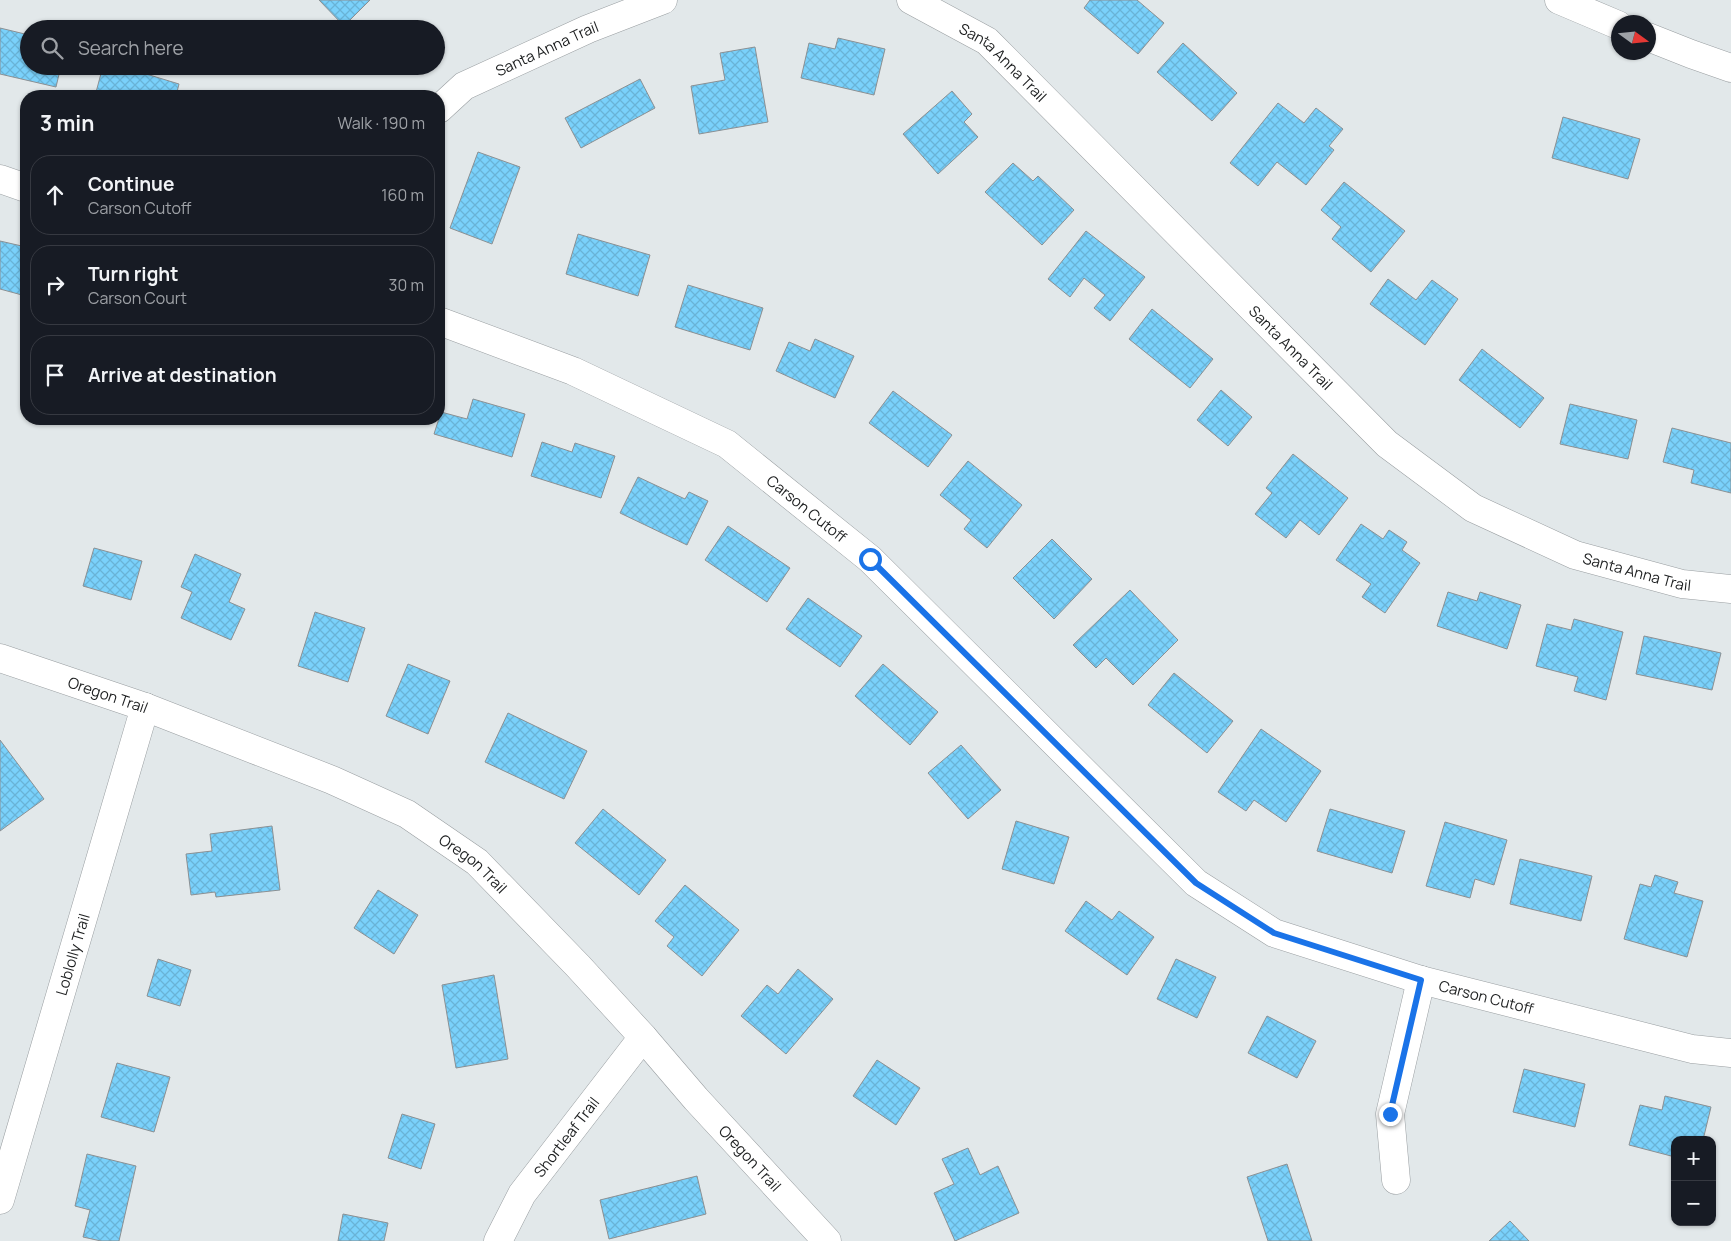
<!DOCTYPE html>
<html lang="en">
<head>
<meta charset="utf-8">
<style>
  :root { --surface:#171b24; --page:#20242c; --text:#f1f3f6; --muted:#9ea1a6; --line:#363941 }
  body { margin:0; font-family:Manrope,sans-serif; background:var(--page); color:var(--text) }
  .controls { position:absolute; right:15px; bottom:15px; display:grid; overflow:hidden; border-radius:10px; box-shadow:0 1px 4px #0004 }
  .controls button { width:45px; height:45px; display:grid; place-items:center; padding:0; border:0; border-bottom:1px solid var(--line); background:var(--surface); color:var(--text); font:25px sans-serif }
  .compass { position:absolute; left:1611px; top:15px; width:45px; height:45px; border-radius:50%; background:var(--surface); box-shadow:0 1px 4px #0004; rotate:105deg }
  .stop { position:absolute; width:15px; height:15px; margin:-11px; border:4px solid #1a73e8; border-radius:50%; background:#fff }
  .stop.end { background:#1a73e8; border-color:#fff; box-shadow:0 1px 5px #0008 }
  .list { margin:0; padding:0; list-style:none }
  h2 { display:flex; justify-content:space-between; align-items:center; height:65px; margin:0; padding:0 20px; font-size:21px }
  h2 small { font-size:16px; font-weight:400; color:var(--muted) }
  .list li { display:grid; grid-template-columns:32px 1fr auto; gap:15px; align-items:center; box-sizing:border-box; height:80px; margin:0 10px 10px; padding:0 10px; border:1px solid var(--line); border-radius:20px }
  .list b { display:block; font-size:19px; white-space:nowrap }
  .list p { margin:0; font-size:16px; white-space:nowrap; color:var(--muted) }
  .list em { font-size:16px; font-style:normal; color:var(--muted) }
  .icon { flex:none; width:28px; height:28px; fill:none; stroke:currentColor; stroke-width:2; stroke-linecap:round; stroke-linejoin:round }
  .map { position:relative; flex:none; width:1731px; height:1241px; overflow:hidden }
  .search { position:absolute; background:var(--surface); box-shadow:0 1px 4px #0004; left:20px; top:20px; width:425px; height:55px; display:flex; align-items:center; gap:12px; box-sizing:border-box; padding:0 18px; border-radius:28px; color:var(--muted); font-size:19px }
  .panel { position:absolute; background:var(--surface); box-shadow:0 1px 4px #0004; left:20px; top:90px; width:425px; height:335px; border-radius:20px }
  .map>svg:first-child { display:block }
</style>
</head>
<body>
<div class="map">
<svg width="1731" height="1241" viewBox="0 0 1731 1241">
  <defs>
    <pattern id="building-cross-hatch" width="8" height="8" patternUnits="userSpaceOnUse" patternTransform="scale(1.25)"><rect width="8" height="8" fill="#7ad1fb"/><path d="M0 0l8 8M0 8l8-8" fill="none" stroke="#69b3d7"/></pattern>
  </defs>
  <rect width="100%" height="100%" fill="#e2e8ea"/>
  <g fill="url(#building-cross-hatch)" stroke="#8b9093">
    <polygon points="319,0 370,0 344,26"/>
    <polygon points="1090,0 1137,0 1164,23 1138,54 1084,8"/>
    <polygon points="0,28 29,35 29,66 61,66 56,87 0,74"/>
    <polygon points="838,38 885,49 874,95 801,78 809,43 835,49"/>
    <polygon points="1183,43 1237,93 1212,121 1157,72"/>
    <polygon points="755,47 768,122 699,134 691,86 725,80 720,53"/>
    <polygon points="103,66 120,66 179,84 176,96 95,96"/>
    <polygon points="640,79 655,108 581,148 565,118"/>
    <polygon points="952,91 972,114 964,122 978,137 938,174 903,134"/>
    <polygon points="285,92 286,96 253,96"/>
    <polygon points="1278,103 1304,123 1316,108 1343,129 1329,146 1334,150 1306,185 1277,162 1258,186 1230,163"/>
    <polygon points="1563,117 1640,139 1628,179 1552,158"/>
    <polygon points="478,152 520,167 492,244 450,228"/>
    <polygon points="1013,163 1033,181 1038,176 1074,210 1042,245 985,192"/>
    <polygon points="1344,182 1405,231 1371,272 1332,239 1341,227 1321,210"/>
    <polygon points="1086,231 1145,277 1110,321 1094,308 1105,295 1084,278 1070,297 1048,279"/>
    <polygon points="578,234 650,255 638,296 566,274"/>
    <polygon points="0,241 26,247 26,277 22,295 0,289"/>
    <polygon points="1388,279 1416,300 1432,280 1458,299 1425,345 1370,304"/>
    <polygon points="688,285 763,308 750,350 675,327"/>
    <polygon points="1152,309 1213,359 1190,388 1129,339"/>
    <polygon points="815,339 854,356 835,398 776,371 789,342 810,351"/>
    <polygon points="1482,349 1544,398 1520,428 1459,380"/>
    <polygon points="1221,390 1252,417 1228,446 1197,420"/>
    <polygon points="893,391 952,435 928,467 869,423"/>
    <polygon points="473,399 525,414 512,457 434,434 441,412 467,419"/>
    <polygon points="1570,404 1637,420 1628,459 1560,444"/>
    <polygon points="1672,428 1731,443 1731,493 1691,483 1694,470 1663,462"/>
    <polygon points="542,442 572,452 575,443 615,456 601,498 531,476"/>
    <polygon points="1293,454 1348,498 1319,535 1300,520 1286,538 1255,514 1272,493 1266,488"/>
    <polygon points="968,461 1022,505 987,548 964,529 971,520 940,495"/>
    <polygon points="638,477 685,499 689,492 708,501 687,545 620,513"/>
    <polygon points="1361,524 1383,539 1389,530 1407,542 1402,550 1420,563 1385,613 1362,597 1371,584 1336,560"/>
    <polygon points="728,526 790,568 767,602 705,560"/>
    <polygon points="1052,539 1092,579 1054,619 1013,578"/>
    <polygon points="94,548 142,561 131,600 83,586"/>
    <polygon points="195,554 241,574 229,602 245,609 231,640 181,618 192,592 181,587"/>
    <polygon points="1130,590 1178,640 1133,685 1106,658 1096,668 1073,645"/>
    <polygon points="1448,592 1477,601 1480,592 1521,605 1507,649 1437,626"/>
    <polygon points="808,598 862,636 840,667 786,629"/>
    <polygon points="315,612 365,628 348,682 298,666"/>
    <polygon points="1574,619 1623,632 1606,700 1574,691 1578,677 1536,666 1547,624 1571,630"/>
    <polygon points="1644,636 1721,653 1712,690 1636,674"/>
    <polygon points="408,664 450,681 428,734 386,716"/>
    <polygon points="883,664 938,712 910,745 855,696"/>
    <polygon points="1174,673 1233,721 1207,753 1148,705"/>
    <polygon points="508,713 587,751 564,799 485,762"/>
    <polygon points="1261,729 1321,771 1286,822 1254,800 1246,811 1218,792"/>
    <polygon points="0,740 44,799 0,831"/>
    <polygon points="961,745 1001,790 968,819 928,773"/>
    <polygon points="603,809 666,860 639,895 575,843"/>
    <polygon points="1330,809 1405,831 1392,873 1317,851"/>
    <polygon points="1016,821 1069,837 1054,884 1002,869"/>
    <polygon points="1445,822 1507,840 1494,885 1475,879 1470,898 1426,886"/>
    <polygon points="272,826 280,890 216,897 215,892 191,895 186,854 212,851 210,834"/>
    <polygon points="1520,859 1592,876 1581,921 1510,904"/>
    <polygon points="1655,875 1678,882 1674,893 1703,901 1687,957 1624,939 1640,884 1651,887"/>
    <polygon points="685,885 739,930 702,976 667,946 674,937 655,921"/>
    <polygon points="378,890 418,915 394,954 354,928"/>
    <polygon points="1086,901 1112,920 1119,911 1154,937 1127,975 1065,931"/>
    <polygon points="158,959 191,970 180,1006 147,996"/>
    <polygon points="1176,959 1216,977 1197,1018 1157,999"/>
    <polygon points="798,969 833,999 786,1054 741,1016 767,985 778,994"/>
    <polygon points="494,975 508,1059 456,1068 442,985"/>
    <polygon points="1267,1016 1316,1041 1297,1078 1248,1053"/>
    <polygon points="877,1060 920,1088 896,1125 853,1096"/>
    <polygon points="117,1063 170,1077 154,1132 101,1117"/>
    <polygon points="1524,1069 1585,1084 1575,1127 1513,1112"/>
    <polygon points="1665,1096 1711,1107 1703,1140 1675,1140 1675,1157 1629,1145 1640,1105 1662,1110"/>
    <polygon points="402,1114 435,1124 421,1169 388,1158"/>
    <polygon points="968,1148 980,1175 998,1166 1019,1213 955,1241 934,1193 954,1184 942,1159"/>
    <polygon points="87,1154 136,1166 119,1241 101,1241 83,1237 90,1210 75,1206"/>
    <polygon points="1287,1164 1312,1241 1268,1241 1247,1177"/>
    <polygon points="697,1176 706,1214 609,1239 600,1200"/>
    <polygon points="343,1214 388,1223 384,1241 338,1241"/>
    <polygon points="1510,1221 1529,1241 1489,1241"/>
  </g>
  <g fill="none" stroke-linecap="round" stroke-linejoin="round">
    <g stroke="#999ea1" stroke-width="29">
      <g id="minor">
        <path id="s1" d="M911,0L987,41L1387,444L1473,508L1575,555L1682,584L1731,589"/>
        <path id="s2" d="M439,109L464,86L588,29L663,0"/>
        <polyline points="0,179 26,188"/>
        <path id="s3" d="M439,321L573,371L727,444L870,559L1196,883L1274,933L1421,980L1692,1049L1731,1053"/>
        <path id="s4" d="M0,658L145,707L332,780L407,814L477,862L578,966L643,1037L696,1099L827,1241"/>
        <polyline points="1396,1180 1390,1114 1421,980"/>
        <path id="s5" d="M0,1200L145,707"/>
        <path id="s6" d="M498,1241L522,1194L643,1037"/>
      </g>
    </g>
    <g stroke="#999ea1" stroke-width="29">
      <g id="tertiary">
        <polyline points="1559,0 1618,25"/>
        <polyline points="1648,37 1691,54 1731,68"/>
      </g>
    </g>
    <use href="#minor" stroke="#fff" stroke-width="28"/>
    <use href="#tertiary" stroke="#fff" stroke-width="28"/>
  </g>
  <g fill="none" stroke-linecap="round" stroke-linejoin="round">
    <polyline stroke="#1a73e8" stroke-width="6" points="870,559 1196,883 1274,933 1421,980 1390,1114"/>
  </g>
  <g text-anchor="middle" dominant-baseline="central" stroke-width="4" stroke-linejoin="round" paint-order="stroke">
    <g font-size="15" fill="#1c1e1f" stroke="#eff5f8">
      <text stroke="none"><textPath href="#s2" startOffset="125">Santa Anna Trail</textPath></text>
      <text stroke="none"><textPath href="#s1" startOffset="112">Santa Anna Trail</textPath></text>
      <text stroke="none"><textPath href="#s1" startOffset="518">Santa Anna Trail</textPath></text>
      <text stroke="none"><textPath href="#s3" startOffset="416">Carson Cutoff</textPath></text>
      <text stroke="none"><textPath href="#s1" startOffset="938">Santa Anna Trail</textPath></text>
      <text stroke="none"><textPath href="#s4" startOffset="114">Oregon Trail</textPath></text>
      <text stroke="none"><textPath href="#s4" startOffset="519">Oregon Trail</textPath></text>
      <text stroke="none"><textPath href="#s5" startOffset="256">Loblolly Trail</textPath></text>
      <text stroke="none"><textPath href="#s3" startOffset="1271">Carson Cutoff</textPath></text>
      <text stroke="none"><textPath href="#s6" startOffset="125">Shortleaf Trail</textPath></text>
      <text stroke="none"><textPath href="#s4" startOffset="924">Oregon Trail</textPath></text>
    </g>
  </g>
</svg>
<div class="controls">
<button>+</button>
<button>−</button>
</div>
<svg class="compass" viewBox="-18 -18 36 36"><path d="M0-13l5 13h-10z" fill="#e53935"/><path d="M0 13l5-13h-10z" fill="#9ea1a6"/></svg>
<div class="stop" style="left:870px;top:559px"></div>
<div class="stop end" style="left:1390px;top:1114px"></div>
<div class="search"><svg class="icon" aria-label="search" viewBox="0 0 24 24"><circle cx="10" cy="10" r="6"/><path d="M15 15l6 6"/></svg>Search here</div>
<section class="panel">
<h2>3 min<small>Walk · 190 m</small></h2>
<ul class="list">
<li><svg class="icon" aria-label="ahead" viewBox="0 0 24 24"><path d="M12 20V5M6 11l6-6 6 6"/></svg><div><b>Continue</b><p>Carson Cutoff</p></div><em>160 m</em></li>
<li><svg class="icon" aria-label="right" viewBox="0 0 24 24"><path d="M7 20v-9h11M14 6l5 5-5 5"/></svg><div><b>Turn right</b><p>Carson Court</p></div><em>30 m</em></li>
<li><svg class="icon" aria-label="arrive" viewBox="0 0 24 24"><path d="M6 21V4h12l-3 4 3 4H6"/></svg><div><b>Arrive at destination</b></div></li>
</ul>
</section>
</div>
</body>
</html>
